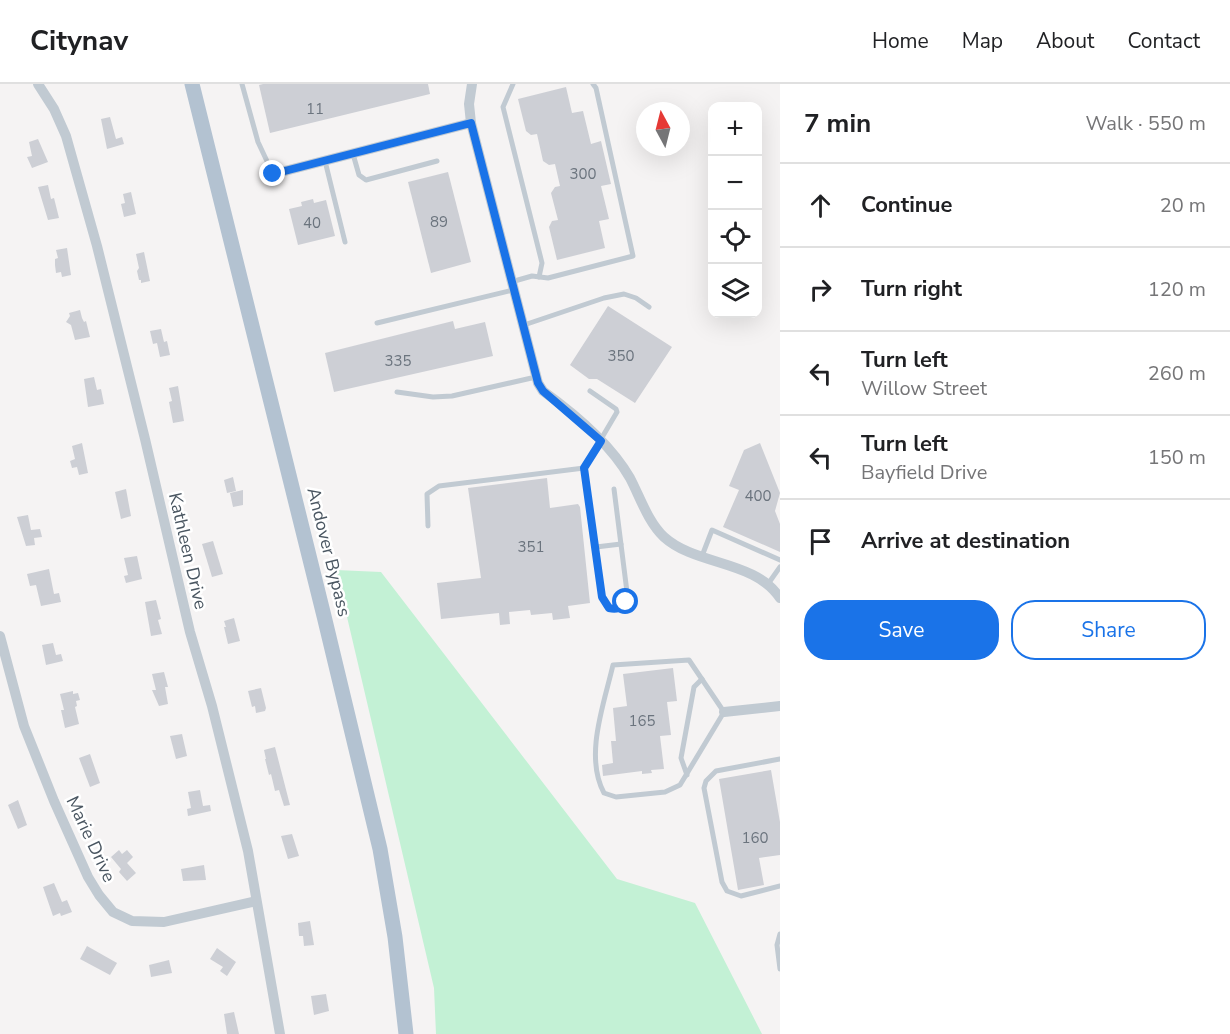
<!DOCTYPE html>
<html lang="en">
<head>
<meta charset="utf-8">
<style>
  :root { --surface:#fff; --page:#f6f6f6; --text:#202124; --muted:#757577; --line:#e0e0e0; --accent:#1a73e8 }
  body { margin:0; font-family:"Nunito Sans",sans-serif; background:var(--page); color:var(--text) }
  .controls { position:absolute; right:18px; top:18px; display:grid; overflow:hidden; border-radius:12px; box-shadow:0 6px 24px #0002 }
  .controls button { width:54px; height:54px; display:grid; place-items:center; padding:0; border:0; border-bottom:2px solid var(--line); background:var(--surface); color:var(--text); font:30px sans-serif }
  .compass { position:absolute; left:636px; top:18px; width:54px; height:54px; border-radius:50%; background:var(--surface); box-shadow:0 6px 24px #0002; rotate:353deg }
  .stop { position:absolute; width:18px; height:18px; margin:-14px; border:4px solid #1a73e8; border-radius:50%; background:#fff }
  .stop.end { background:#1a73e8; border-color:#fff; box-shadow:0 2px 6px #0008 }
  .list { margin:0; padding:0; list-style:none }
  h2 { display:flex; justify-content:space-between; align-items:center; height:78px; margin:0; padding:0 24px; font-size:26px }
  h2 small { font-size:20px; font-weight:400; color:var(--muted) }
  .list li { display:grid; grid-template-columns:39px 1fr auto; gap:18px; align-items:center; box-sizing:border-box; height:84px; padding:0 24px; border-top:2px solid var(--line) }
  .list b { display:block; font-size:22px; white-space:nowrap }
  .list p { margin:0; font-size:20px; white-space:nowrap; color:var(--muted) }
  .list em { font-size:20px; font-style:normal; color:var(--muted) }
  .actions { display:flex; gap:12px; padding:18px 24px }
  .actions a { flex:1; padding:14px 0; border:2px solid var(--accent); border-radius:24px; text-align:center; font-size:21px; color:var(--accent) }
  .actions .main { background:var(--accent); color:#fff }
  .icon { flex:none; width:33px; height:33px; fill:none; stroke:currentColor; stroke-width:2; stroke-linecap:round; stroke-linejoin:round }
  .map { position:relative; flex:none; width:780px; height:950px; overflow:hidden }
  header { display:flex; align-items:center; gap:36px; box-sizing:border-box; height:84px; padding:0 30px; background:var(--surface); border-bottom:2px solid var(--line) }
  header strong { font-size:28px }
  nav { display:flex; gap:33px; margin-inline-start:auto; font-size:21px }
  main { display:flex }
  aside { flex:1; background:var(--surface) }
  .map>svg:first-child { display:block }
</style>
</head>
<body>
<header>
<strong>Citynav</strong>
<nav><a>Home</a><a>Map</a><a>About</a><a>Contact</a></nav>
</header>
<main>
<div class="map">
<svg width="780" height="950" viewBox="0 0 780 950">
  <rect width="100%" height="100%" fill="#f5f3f3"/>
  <polygon fill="#c3f1d5" points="336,486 381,488 617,795 695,819 762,950 436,950 434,904"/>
  <g fill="#cdcfd5">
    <polygon points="263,0 428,0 430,10 270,49 259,1"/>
    <polygon points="566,3 572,29 583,27 591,60 601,57 611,100 601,102 609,135 599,137 605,164 557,176 549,143 552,137 558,136 551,109 555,103 560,102 555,80 549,81 543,77 537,50 531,51 526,47 518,15"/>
    <polygon points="110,33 116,55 122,53 124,60 107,65 101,35"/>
    <polygon points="38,55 48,78 32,84 27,73 32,72 29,58"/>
    <polygon points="448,88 471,178 431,189 408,98"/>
    <polygon points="48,101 51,115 54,114 59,134 48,136 38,103"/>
    <polygon points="131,108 136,130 124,133 121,120 125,119 123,110"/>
    <polygon points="313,115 314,119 326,116 335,152 298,161 289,125 302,122 301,118"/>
    <polygon points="67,164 71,191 62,193 61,188 56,189 55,181 55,175 58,174 56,166"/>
    <polygon points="144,168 150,197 141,199 141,196 139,196 137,187 139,184 136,170"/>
    <polygon points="608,222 672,263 635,319 597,295 589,295 570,281"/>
    <polygon points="80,226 82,234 84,238 86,237 90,253 75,256 71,241 66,238 70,232 69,229"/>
    <polygon points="453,237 455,245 485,238 493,272 334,308 325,269"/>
    <polygon points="161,245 164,258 167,257 170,271 160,273 157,259 153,260 150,247"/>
    <polygon points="94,293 97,306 101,305 104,320 88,323 84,295"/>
    <polygon points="178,302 184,337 173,339 169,318 172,317 169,304"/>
    <polygon points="82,359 88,389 79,391 77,383 72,384 70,377 75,375 72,362"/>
    <polygon points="760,359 780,409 775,427 780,440 780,468 723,443 739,406 729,402 744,366"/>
    <polygon points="233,393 236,407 227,409 224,396"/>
    <polygon points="547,394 550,424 578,420 580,423 590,519 568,522 570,534 553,536 552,529 531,531 530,526 509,528 510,540 500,541 499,529 441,535 437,499 481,494 468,404"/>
    <polygon points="126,405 131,432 121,435 115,408"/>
    <polygon points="243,406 243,421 233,423 230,409"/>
    <polygon points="28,431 31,446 40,445 42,453 34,454 35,461 26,462 17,433"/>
    <polygon points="213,457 223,490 212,493 202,460"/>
    <polygon points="137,472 142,495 126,499 124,492 128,491 124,474"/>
    <polygon points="49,485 54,510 59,509 61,518 41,522 36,501 30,502 27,490"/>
    <polygon points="156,516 161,535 158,536 162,550 151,552 145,518"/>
    <polygon points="234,534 240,557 228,560 224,543 226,543 224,537"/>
    <polygon points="53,559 56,571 61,570 63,577 46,581 42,561"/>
    <polygon points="673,584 677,617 667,618 671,651 660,652 664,685 651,686 652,689 642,690 642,687 603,692 602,681 613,679 611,657 616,657 613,624 627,622 623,590"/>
    <polygon points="164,588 168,603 165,603 168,620 159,622 152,606 156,606 152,590"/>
    <polygon points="261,604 266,624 265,627 256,629 255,622 252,623 248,607"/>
    <polygon points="73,607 73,610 78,609 80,616 76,617 77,622 75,623 79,640 65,644 61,626 64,626 60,610"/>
    <polygon points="182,650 187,672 176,675 170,652"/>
    <polygon points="275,663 290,721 284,722 279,706 275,707 271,690 269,691 265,675 266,675 264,666"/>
    <polygon points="90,670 100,699 90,703 79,674"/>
    <polygon points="771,686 780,738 780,771 759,774 764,801 738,806 719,695"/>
    <polygon points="200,706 203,722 210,721 211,727 188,732 187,725 191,724 188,708"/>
    <polygon points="18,716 27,741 18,745 8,721"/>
    <polygon points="292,750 299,772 288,775 281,752"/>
    <polygon points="119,766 122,770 127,766 133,773 127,779 136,789 127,797 119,788 121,785 111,773"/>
    <polygon points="204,781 206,796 183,797 181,785"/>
    <polygon points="54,799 62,818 67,816 72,828 61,832 60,829 53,832 43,803"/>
    <polygon points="310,837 314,861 304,862 303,852 299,852 298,839"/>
    <polygon points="87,862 117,879 110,891 80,875"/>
    <polygon points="217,864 236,878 227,892 220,887 223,883 210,875"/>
    <polygon points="169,876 172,889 151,893 149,881"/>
    <polygon points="326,910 329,927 314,931 311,912"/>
    <polygon points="234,928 239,950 227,950 224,930"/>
  </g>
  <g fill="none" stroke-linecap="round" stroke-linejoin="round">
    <g stroke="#c1cad2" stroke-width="5">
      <polyline points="242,0 258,58 273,90"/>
      <polyline points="513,0 503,23 542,179 539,193"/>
      <polyline points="353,70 359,91 366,96 437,77"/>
      <polyline points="325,77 345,158"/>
      <polyline points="511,198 532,192 548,194 633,172 596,4 593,0"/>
      <polyline points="377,239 513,206"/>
      <polyline points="524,241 604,214 624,210 636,214 649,223"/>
      <path d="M590,307L616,325L617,328L584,384L602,513L609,523C621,527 626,520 627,508L614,405"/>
      <polyline points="397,308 433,313 452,312 536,293"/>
      <polyline points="428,442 427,410 439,402 584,384"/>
      <polyline points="596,463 621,460"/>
      <polyline points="702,472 712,446 780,476"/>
      <polyline points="768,500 780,483"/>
      <path d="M689,576L724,628L680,701L665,708L616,713L604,709C584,672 604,620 613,581Z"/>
      <polyline points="780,675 716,687 706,697 704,704 722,798 727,807 741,812 780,802"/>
      <polyline points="687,691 681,674 694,603 702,595"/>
      <polyline points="780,850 777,861 780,885"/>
    </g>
    <g stroke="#c1cad2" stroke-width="10">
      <polyline points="38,0 54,25 66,52 97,162 145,355 190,548 212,622 248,767 280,950"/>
      <path d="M472,0L469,20L471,39L538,299L543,307C575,330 610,359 630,394C640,413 648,438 664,453C696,482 755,476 780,514"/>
      <polyline points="273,90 471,39"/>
      <polyline points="0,552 24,642 54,717 88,793 99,811 113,828 132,837 164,838 256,817"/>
      <polyline points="724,628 780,622"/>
    </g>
    <polyline stroke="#b3c2d1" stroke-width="15" points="192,0 324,532 380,765 395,853 406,950"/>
  </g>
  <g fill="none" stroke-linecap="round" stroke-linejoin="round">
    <path stroke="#1a73e8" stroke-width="8" d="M273,90L471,39L538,299L543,307L601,357L584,384L602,513L609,524C617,526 620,524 626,518"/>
  </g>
  <g text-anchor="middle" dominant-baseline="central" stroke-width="5" stroke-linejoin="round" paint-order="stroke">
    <g font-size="15" fill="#6b747e">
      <text x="315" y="25">11</text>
      <text x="583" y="90">300</text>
      <text x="439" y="138">89</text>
      <text x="312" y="139">40</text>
      <text x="621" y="272">350</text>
      <text x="398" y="277">335</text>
      <text x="758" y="412">400</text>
      <text x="531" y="463">351</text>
      <text x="642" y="637">165</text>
      <text x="755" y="754">160</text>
    </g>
    <g font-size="18" fill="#4a5661" stroke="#fff">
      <text transform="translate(188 467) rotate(77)">Kathleen Drive</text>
      <text transform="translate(329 468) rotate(76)">Andover Bypass</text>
      <text transform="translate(91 755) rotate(65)">Marie Drive</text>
    </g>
  </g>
</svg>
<div class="controls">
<button>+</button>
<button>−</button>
<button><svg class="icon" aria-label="locate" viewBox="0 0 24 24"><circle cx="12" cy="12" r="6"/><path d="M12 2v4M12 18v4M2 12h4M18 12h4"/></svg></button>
<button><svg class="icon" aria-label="layers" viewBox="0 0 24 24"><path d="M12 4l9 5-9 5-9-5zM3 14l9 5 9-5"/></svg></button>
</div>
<svg class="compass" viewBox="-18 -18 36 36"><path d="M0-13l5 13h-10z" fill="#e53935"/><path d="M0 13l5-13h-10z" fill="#757577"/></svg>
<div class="stop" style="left:626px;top:518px"></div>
<div class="stop end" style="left:273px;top:90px"></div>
</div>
<aside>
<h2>7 min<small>Walk · 550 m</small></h2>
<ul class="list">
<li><svg class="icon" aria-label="ahead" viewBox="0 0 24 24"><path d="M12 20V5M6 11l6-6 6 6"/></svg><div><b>Continue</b></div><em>20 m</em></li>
<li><svg class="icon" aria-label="right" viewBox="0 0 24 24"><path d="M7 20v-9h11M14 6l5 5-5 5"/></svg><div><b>Turn right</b></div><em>120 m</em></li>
<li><svg class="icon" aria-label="left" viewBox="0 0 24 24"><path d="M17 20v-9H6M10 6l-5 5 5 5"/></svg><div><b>Turn left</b><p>Willow Street</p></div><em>260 m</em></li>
<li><svg class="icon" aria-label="left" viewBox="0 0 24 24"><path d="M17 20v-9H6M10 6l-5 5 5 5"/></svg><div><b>Turn left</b><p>Bayfield Drive</p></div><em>150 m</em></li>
<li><svg class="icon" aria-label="arrive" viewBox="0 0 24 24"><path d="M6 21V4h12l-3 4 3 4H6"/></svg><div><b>Arrive at destination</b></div></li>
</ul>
<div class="actions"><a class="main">Save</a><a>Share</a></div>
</aside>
</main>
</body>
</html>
